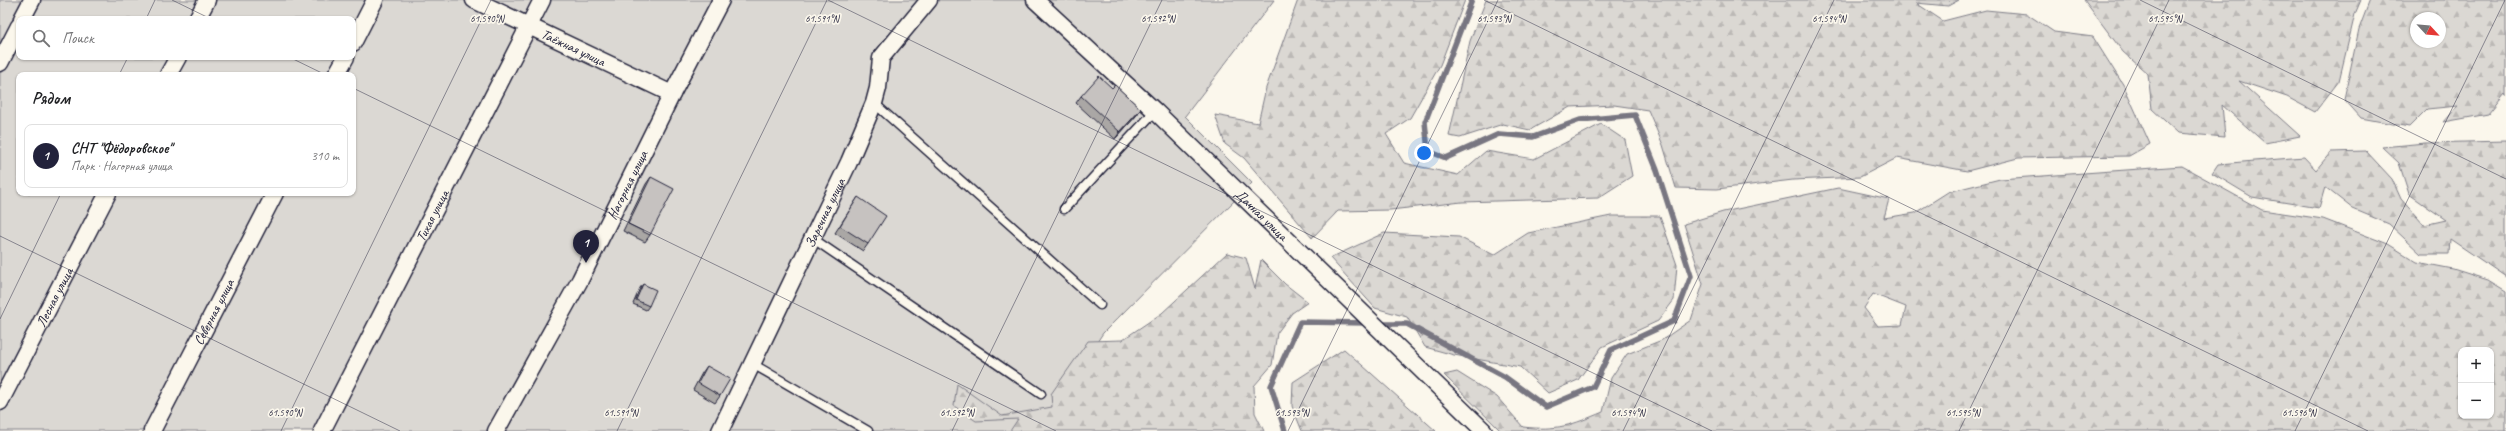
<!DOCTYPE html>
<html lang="ru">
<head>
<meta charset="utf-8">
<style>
  :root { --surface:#fff; --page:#f2f2f2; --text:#202124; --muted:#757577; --line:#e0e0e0; --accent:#22223b }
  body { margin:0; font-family:Caveat,sans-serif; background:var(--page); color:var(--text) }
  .controls { position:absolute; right:12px; bottom:12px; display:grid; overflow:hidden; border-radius:8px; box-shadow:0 1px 3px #0004 }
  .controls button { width:36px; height:36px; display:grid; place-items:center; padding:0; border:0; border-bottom:1px solid var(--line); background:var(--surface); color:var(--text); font:20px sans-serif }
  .compass { position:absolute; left:2410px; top:12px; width:36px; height:36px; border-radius:50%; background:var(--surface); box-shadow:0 1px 3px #0004; rotate:116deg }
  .you { position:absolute; left:1424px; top:153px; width:14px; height:14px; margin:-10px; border:3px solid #fff; border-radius:50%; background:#1a73e8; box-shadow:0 0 0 6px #1a73e833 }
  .badge { display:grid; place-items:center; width:26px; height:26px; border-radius:50%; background:var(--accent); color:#fff; font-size:13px; font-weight:700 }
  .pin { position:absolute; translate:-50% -33px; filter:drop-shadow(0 1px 2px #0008) }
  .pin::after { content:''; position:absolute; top:21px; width:14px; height:12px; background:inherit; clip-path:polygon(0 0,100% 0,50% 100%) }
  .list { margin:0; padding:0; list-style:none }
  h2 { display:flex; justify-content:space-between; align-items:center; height:52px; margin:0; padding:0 16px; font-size:17px }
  h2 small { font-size:13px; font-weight:400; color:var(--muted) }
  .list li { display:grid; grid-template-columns:26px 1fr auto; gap:12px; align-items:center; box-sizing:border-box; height:64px; margin:0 8px 8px; padding:0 8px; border:1px solid var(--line); border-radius:8px }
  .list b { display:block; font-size:15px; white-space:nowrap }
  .list p { margin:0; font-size:13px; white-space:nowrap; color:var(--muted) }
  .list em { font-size:13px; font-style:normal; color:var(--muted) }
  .icon { flex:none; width:22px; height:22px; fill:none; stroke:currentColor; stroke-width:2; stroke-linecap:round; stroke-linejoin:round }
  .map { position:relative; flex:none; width:2506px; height:431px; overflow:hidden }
  .search { position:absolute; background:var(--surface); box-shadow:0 1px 3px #0004; left:16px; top:16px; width:340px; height:44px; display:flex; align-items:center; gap:10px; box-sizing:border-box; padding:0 14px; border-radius:8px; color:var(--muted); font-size:15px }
  .panel { position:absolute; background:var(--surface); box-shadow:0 1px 3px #0004; left:16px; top:72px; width:340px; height:124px; border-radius:8px }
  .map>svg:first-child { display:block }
</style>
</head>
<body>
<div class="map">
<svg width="2506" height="431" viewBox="0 0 2506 431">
  <defs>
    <pattern id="forest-firs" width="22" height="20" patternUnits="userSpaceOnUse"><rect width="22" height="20" fill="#dbd8d3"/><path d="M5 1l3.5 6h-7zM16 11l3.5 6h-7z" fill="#bcb9b6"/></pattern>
  </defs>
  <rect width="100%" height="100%" fill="#fbf7ec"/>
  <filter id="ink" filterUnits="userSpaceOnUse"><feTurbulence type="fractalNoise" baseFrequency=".025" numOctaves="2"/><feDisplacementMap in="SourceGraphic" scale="8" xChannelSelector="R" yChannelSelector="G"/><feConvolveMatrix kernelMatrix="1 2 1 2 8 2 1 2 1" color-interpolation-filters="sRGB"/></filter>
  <g filter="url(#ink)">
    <path fill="#dbd8d3" stroke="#7e7d87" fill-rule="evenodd" d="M0,0H1274L1185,116L1252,183L1103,333L1038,431H0ZM19,19H353V57H19ZM19,75H353V193H19Z"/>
    <g fill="url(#forest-firs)" stroke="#7e7d87" fill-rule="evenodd">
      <polygon points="1298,0 1465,0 1440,65 1410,118 1386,134 1404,163 1458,175 1486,151 1534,159 1601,124 1625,140 1632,176 1598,198 1462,202 1390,210 1338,211 1312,238 1244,158 1225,144 1215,115 1258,123 1266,88"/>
      <polygon points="1486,0 1959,0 1948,6 1916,3 1943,21 1986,10 2027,14 2054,32 2093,37 2124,86 2150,144 2129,156 2018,158 1967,171 1897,158 1860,177 1793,180 1717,189 1676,188 1663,145 1648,110 1614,105 1570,107 1530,130 1503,124 1460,138 1449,136 1470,41"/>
      <polygon points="2084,0 2361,0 2355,14 2339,81 2315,112 2287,97 2239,81 2300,136 2265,143 2222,105 2225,137 2178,133 2152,109 2148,74 2123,52"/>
      <path d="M2370,0H2506V95L2505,93L2488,114L2444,122L2458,106L2427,109L2409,127L2361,118L2344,99L2359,29ZM2416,18H2440V42H2416Z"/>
      <polygon points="2506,141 2506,277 2450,239 2449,254 2421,254 2389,224 2353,209 2325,187 2319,208 2252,197 2212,173 2218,164 2304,157 2316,170 2331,152 2366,151 2392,179 2401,199 2424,225 2446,220 2409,194 2399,163 2382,147 2425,143"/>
      <path d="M2182,166L2262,210L2323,219L2388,244L2417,262L2453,269L2488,280L2506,291V431H1501L1444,375L1457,372L1497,397L1523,427C1557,431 1572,425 1603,412L1611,378L1627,354L1662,340L1691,320L1703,284L1684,224L1723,212L1838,188L1889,199L1884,218L1915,213L1948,192L2000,179ZM1873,294L1906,307L1902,325L1878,326L1864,308ZM2461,350H2491V416H2461Z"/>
      <polygon points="1611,216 1660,216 1677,265 1674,300 1658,321 1602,347 1578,380 1548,393 1520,367 1454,355 1425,347 1407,317 1375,308 1330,258 1384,233 1459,237 1494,255 1528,233"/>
      <polygon points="1227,253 1246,258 1255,289 1261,260 1285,284 1308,302 1292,313 1277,333 1272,365 1254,386 1255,413 1264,431 1010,431 1018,419 976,421 954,406 957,384 1002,416 1052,407 1051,394 1088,341 1122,340 1162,313"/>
      <polygon points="1344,349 1436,431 1302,431 1292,406 1293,382"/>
    </g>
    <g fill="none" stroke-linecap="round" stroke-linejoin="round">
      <g stroke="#787681" stroke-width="5.5">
        <polyline points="1378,324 1407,324 1505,377 1546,407 1593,387 1611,350 1674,321 1691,276 1657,170 1635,115 1580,120 1533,137 1499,134 1446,158 1428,151 1425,122 1472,0"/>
        <polyline points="1285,431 1271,386 1300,322 1368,323"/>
      </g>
      <g stroke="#22223b" stroke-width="11">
        <g id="service">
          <polyline points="874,103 1100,305"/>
          <polyline points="1064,209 1155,111"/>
          <polyline points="812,238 1041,394"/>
          <polyline points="751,363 868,431"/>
        </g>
      </g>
      <g stroke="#22223b" stroke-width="19">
        <g id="minor">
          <path id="s1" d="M474,0L672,94"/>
          <path id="s2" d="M1035,0L1155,111L1484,431"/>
          <polyline points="22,19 32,0"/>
          <polyline points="197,19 207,0"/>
          <polyline points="353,43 375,0"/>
          <polyline points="0,63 19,26"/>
          <polyline points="168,75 178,57"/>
          <polyline points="336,75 346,57"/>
          <path id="s3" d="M0,402L108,193"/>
          <path id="s4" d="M152,431L275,193"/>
          <path id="s5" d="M322,431L542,0"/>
          <path id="s6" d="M496,431L580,280L672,94L721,0"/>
          <path id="s7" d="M720,431L849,162L874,103L878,88L881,58L929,0"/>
        </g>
      </g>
      <use href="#service" stroke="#fbf7ec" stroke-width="8"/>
      <use href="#minor" stroke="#fbf7ec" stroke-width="16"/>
    </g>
    <g fill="#aaa7a5" stroke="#22223b">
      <polygon points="1112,88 1141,109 1136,116 1115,139 1076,103 1081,96"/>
      <polygon points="651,177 650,235 645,242 623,231 646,184"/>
      <polygon points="858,197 868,244 863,251 835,233"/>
      <polygon points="643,284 649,306 646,310 633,304 640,288"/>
      <polygon points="707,366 720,396 715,403 693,390 702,373"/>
    </g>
    <polygon fill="#8b8886" stroke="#22223b" points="1141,109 1136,116 1115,139 1120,132"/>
    <g fill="#c6c2c0" stroke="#22223b">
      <polygon points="1099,76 1112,88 1115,85 1141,109 1120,132 1081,96"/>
      <polygon points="651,177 674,189 650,235 628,224"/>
      <polygon points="858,197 886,216 868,244 840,226"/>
      <polygon points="643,284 656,290 649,306 636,300"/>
      <polygon points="707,366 730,379 720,396 698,383"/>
    </g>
  </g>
  <path fill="none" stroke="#22223b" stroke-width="1" stroke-opacity="0.45" d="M172,0L211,19M828,0L1712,431M1484,0L2368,431M2140,0L2506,179M146,19L155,0M289,57L326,75M119,75L128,57M353,88L1056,431M0,236L400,431M0,319L61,193M281,431L491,0M617,431L827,0M952,431L1162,0M1288,431L1498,0M1623,431L1834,0M1959,431L2169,0M2295,431L2505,0"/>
  <g text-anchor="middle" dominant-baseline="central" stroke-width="3.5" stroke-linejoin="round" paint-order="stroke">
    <g font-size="14" fill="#22223b" stroke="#fbf7ec">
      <text stroke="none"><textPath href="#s1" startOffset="110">Таёжная улица</textPath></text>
      <text stroke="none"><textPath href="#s6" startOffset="279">Нагорная улица</textPath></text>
      <text stroke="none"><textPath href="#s7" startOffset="242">Заречная улица</textPath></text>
      <text stroke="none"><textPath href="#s2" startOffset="312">Дачная улица</textPath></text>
      <text stroke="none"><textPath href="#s5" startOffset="242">Тихая улица</textPath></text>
      <text stroke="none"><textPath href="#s3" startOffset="118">Лесная улица</textPath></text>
      <text stroke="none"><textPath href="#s4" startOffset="134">Северная улица</textPath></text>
    </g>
  </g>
  <g font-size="10" text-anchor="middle" fill="#22223b" stroke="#fbf7ec" stroke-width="3.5" stroke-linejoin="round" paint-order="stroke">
    <text x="487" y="22">61.590°N</text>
    <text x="822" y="22">61.591°N</text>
    <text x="1158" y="22">61.592°N</text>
    <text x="1494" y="22">61.593°N</text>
    <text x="1829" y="22">61.594°N</text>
    <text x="2165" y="22">61.595°N</text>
    <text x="285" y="416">61.590°N</text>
    <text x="621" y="416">61.591°N</text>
    <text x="957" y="416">61.592°N</text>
    <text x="1292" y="416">61.593°N</text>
    <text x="1628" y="416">61.594°N</text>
    <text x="1963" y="416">61.595°N</text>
    <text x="2299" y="416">61.596°N</text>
  </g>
</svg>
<div class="controls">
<button>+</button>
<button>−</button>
</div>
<svg class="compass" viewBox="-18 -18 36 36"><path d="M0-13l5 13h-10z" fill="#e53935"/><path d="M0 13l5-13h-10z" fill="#757577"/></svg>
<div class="you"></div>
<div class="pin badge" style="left:586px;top:263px">1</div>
<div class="search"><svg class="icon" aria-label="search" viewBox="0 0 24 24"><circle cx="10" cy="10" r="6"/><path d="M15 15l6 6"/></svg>Поиск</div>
<section class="panel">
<h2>Рядом<small></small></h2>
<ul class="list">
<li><span class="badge">1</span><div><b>СНТ &quot;Фёдоровское&quot;</b><p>Парк · Нагорная улица</p></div><em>310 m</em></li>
</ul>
</section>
</div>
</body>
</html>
